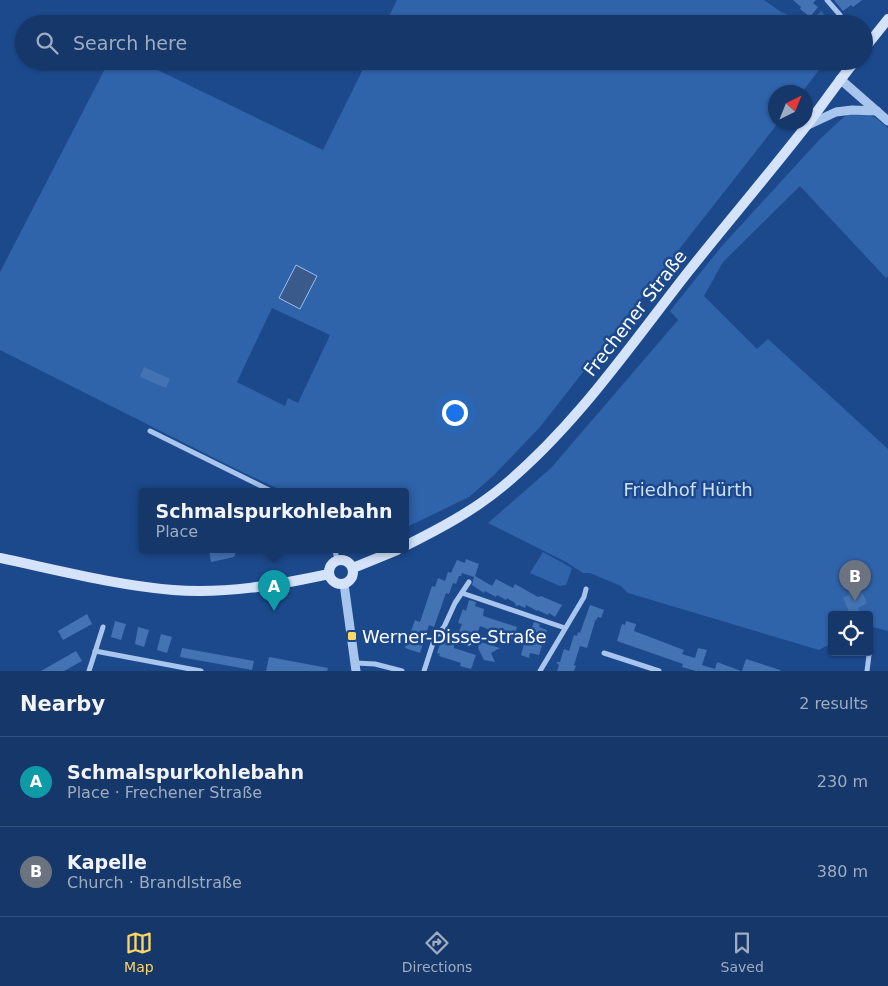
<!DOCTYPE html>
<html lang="en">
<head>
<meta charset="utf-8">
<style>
  :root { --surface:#153769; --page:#1e3f6f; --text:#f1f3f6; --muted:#9dacc0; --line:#34517d; --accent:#fed665 }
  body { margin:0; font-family:"DejaVu Sans",sans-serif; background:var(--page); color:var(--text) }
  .controls { position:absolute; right:15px; bottom:15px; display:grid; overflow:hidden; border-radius:5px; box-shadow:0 1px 4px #0004 }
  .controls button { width:45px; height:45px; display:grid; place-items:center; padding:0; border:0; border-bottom:1px solid var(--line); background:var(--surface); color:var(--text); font:25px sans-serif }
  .compass { position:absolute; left:768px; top:85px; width:45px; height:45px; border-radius:50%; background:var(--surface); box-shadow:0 1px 4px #0004; rotate:43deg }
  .you { position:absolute; left:454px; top:412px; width:18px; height:18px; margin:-12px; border:4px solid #fff; border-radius:50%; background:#1a73e8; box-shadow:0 0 0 8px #1a73e833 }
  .badge { display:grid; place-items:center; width:32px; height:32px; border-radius:50%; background:var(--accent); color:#fff; font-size:16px; font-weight:700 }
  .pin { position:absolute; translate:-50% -41px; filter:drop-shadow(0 1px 2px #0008) }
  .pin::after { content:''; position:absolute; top:26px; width:18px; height:15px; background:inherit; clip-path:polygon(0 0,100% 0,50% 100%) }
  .popup { position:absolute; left:139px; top:488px; width:270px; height:65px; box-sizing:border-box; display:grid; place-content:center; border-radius:5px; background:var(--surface); filter:drop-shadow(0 1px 4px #0005); font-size:16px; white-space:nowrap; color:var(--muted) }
  .popup b { font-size:19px; color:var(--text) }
  .popup::after { content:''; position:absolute; left:50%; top:100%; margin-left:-10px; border:10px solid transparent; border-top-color:var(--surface) }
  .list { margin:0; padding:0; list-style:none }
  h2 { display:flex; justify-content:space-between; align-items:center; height:65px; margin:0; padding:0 20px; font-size:21px }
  h2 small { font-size:16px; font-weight:400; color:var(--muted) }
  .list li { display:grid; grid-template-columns:32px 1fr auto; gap:15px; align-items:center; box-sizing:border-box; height:90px; padding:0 20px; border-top:1px solid var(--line) }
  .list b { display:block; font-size:19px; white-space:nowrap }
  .list p { margin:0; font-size:16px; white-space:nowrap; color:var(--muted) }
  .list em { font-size:16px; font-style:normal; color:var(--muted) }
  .icon { flex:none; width:28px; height:28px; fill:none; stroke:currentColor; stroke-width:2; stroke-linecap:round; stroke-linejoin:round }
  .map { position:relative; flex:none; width:888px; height:671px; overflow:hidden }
  .search { position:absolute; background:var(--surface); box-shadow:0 1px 4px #0004; left:15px; right:15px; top:15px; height:55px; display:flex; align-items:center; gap:12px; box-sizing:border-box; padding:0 18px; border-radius:28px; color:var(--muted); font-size:19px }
  .sheet { height:245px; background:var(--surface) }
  nav { display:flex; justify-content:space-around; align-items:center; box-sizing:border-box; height:70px; border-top:1px solid var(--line); background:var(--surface); font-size:14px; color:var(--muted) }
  nav a { display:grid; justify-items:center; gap:2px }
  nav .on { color:var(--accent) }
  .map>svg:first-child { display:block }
</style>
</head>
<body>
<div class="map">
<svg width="888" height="671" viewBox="0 0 888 671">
  <rect width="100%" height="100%" fill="#1c498c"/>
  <g fill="#2f63aa" fill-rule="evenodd">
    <polygon points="397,0 764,0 781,12 809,23 821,11 832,24 385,24"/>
    <path d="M109,61H139L323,150L367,61H826L802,92H776V122L778,123L540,427L494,475L469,497L405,528V492H285L236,469L0,350V272ZM272,308L330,335L298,403L288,398L285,406L237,382Z"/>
    <polygon points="867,114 876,118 888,128 888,276 886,278 800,186 723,262 704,296 757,349 768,339 888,449 888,631 869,626 869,615 832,615 832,643 819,650 628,593 621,586 590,573 583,573 566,562 488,523 551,468 678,320 670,311 721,247 820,139 846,115"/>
    <polygon points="543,552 572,568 566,585 560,586 530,573"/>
  </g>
  <polygon fill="#395a8b" stroke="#9bbfef" points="296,265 317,276 300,309 279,298"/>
  <g fill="#4473b4">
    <polygon points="793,0 816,0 813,3 818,7 810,17 800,9 801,7"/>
    <polygon points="834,0 862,0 853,7 851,5 843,11"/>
    <polygon points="144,367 170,379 166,388 140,377"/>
    <polygon points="209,550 237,550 234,557 211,562"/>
    <polygon points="466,559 479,564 475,576 492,586 496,579 513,588 515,584 538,597 541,596 562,605 555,617 549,613 548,615 537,610 537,611 526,605 525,608 519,605 516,606 515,603 507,598 506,600 497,595 496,597 485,591 484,593 472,585 474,577 462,573 461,576 459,576 456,584 453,583 449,594 446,593 434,627 429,625 420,653 405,648 415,620 420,622 432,586 435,587 438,578 445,581 448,572 451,573 457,560 465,563"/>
    <polygon points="861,574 863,582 859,585 867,603 858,608 860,611 853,614 852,611 849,612 843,598 849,595 846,582"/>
    <polygon points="469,600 476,602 475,606 484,609 483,616 517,627 515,634 528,638 534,622 540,624 539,627 547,630 539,655 530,653 529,658 521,655 524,644 480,626 476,637 466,634 465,637 458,634 462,624 458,623 463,609 466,611"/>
    <polygon points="590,605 604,610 601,618 598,617 595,621 587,648 580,646 574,665 576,666 574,671 557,671 559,665 556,662 560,662 564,649 569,651 574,635 577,636 578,632 580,633"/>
    <polygon points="87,614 92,624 63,640 58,631"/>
    <polygon points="115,621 126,624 121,640 111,637"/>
    <polygon points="626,621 636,624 634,631 684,650 682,654 695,658 698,648 707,650 702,665 715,669 717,662 741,671 696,671 682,667 683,664 617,641 622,624 625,625"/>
    <polygon points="138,627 149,630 144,647 135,644"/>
    <polygon points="161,634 172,637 167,653 157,650"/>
    <polygon points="441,641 454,645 454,648 476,655 471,669 460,666 461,663 439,656 440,654 437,653"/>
    <polygon points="480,642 500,648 491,653 495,662 484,660 478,648"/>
    <polygon points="182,648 254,661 252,670 180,657"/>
    <polygon points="76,651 82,661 64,671 41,671"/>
    <polygon points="269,657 328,668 327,671 266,671"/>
    <polygon points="746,659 780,670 780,671 742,671"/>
  </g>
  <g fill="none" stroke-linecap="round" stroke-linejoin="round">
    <g stroke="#a8c5ed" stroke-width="5">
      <polyline points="827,0 840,15"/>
      <polyline points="150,431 273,492"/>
      <polyline points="335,550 337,560"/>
      <polyline points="462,593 565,628"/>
      <polyline points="438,633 469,643"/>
      <polyline points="95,651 201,671"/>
      <polyline points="604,653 659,671"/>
      <polyline points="356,663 375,664 402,671"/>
      <polyline points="89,671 103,627"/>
      <polyline points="424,671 435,637 444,627 455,603 469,582"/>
      <polyline points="540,671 584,597 586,589"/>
      <polyline points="867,671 869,655"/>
    </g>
    <g stroke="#a8c5ed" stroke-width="9">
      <polyline points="840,79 888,121"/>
      <polyline points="808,125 836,112 852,110 877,111"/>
      <polyline points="344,584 356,671"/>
    </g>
    <g stroke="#d4e3f9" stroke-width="10">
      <polyline points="864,49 888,19"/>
      <path d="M405,546C439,529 473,511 502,487C575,427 630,346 688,272C727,223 768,175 807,125C823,104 838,82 855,61"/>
      <path d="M0,558C57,570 115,585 173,590C226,594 278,585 329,574"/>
      <circle cx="341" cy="572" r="12"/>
      <polyline points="353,568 397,550"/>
    </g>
  </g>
  <rect fill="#fed665" stroke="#1c498c" stroke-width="2" x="347" y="631" width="10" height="10" rx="2.5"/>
  <g text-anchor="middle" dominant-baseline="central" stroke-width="5" stroke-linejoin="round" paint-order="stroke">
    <g font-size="18" fill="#fff" stroke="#1c498c">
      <text transform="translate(635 313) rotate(-52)">Frechener Straße</text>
    </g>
    <g font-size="18" fill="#cde0f9" stroke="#1c498c">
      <text x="688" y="489">Friedhof Hürth</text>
    </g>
    <g font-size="18" fill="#fff" stroke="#1c498c" text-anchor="start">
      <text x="362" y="636">Werner-Disse-Straße</text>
    </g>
  </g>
</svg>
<div class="controls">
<button><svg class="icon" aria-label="locate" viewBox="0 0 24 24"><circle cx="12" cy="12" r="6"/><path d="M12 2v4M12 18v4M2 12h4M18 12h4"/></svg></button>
</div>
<svg class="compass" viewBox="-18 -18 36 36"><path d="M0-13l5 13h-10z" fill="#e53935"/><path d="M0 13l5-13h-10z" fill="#9dacc0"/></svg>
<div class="you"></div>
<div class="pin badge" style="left:274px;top:611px;background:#0f9aa8">A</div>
<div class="popup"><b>Schmalspurkohlebahn</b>Place</div>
<div class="pin badge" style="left:855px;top:601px;background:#6b7280">B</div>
<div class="search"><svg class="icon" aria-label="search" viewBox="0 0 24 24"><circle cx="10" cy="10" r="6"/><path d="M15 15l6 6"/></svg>Search here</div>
</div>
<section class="sheet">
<h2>Nearby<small>2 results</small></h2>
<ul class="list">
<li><span class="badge" style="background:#0f9aa8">A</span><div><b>Schmalspurkohlebahn</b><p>Place · Frechener Straße</p></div><em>230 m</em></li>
<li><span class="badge" style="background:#6b7280">B</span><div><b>Kapelle</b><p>Church · Brandlstraße</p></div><em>380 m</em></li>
</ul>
</section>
<nav>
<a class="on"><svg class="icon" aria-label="map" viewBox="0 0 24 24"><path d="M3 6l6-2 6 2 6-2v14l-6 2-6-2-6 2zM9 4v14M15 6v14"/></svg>Map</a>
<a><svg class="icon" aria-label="directions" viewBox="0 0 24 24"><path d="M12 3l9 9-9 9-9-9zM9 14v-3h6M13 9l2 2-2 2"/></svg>Directions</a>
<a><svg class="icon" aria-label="saved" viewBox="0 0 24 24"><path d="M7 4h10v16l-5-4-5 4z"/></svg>Saved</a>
</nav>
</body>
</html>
